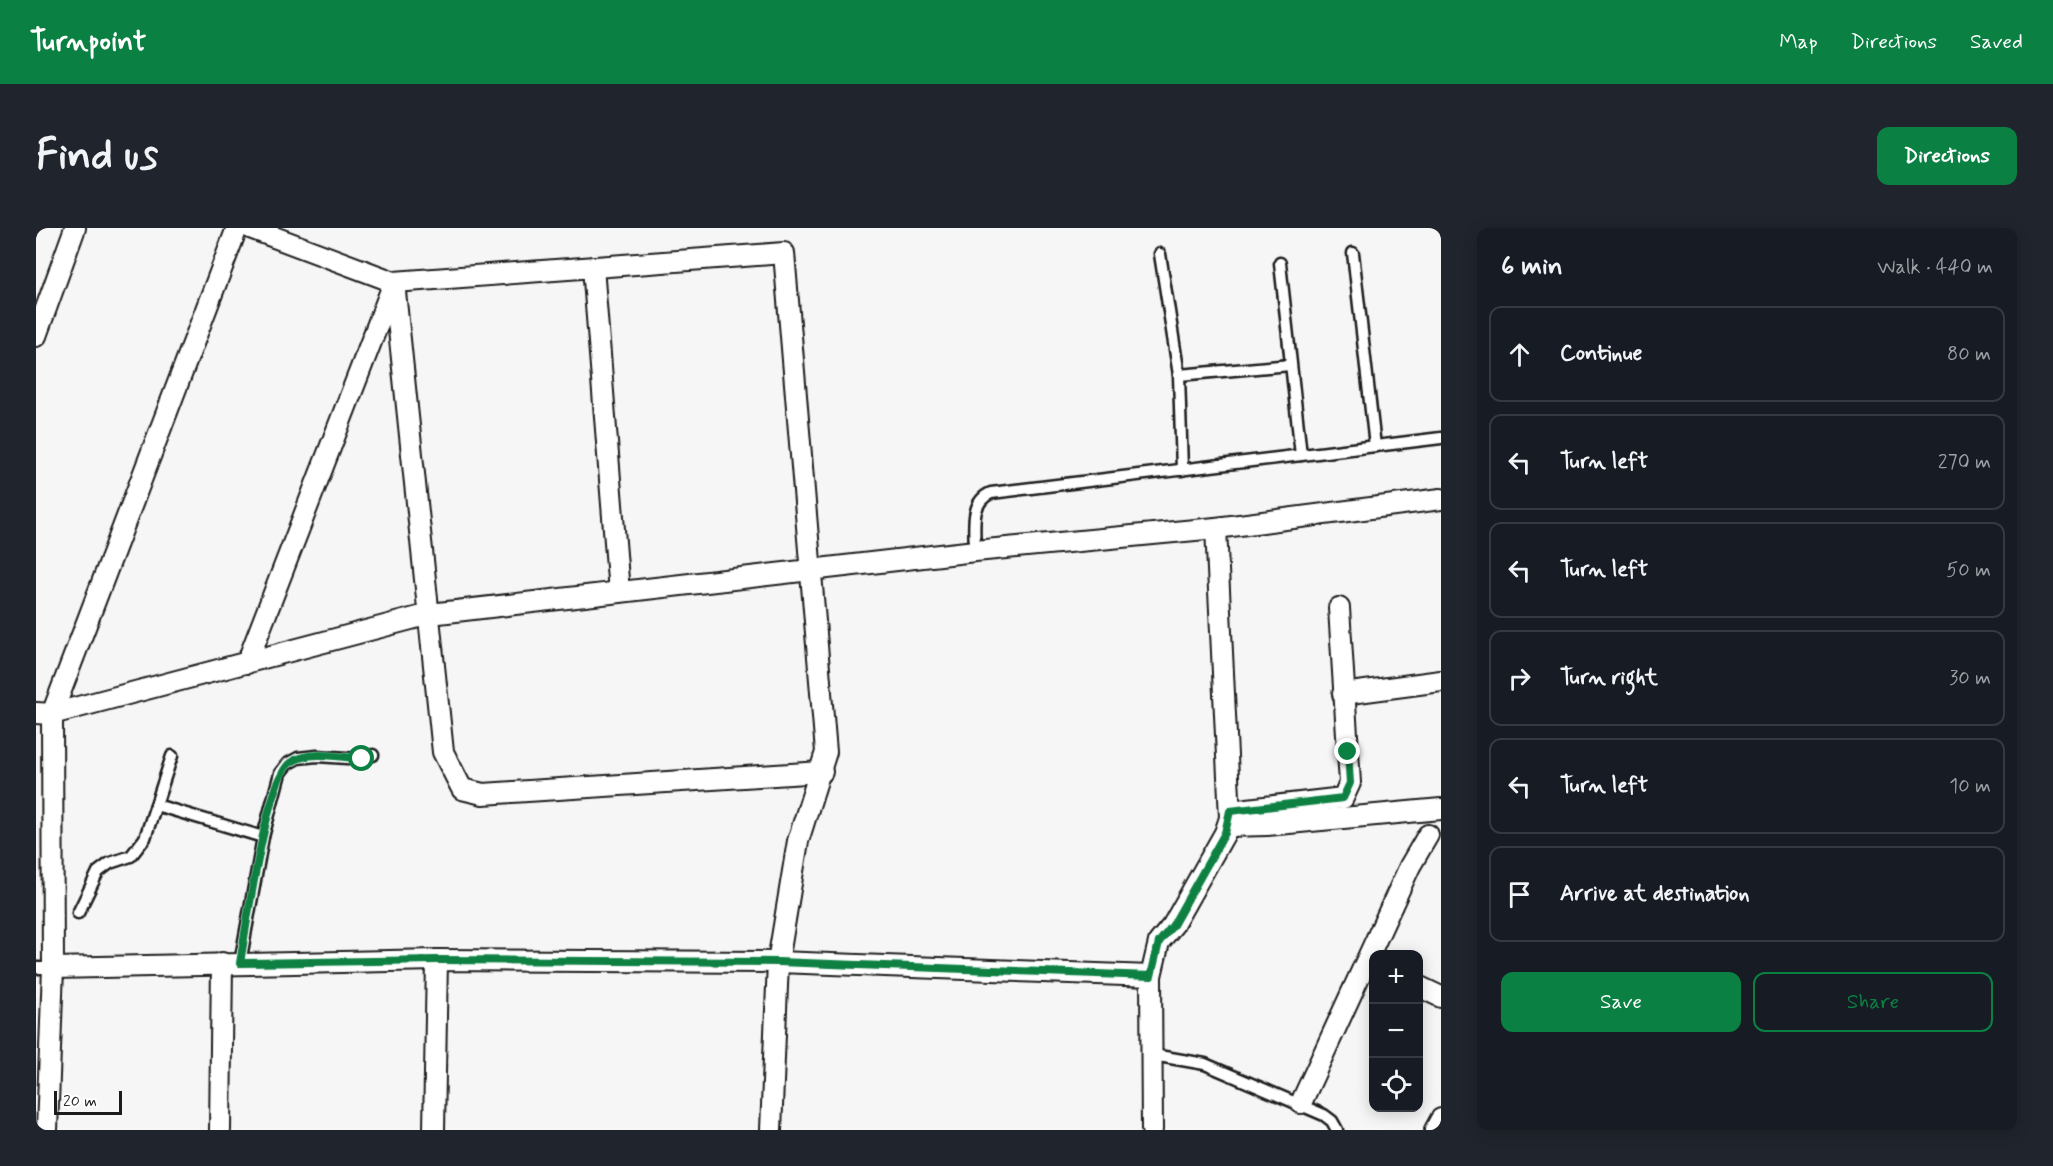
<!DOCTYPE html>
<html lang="en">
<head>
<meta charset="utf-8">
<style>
  :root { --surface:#171b24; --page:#20242c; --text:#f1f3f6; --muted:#9ea1a6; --line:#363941; --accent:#0b8043 }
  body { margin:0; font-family:Mynerve,sans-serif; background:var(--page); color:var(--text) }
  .controls { position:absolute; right:18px; bottom:18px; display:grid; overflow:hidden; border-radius:12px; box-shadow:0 3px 15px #0003 }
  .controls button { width:54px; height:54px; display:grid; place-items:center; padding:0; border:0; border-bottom:2px solid var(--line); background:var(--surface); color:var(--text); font:30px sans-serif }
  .scale { position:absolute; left:18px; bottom:15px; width:68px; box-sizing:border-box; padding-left:6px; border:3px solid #1c1c1c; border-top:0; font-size:16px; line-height:21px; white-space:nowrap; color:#1c1c1c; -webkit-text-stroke:4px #fff; paint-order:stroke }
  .stop { position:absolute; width:18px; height:18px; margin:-14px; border:4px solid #0b8043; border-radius:50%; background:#fff }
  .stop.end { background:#0b8043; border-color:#fff; box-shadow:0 2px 6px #0008 }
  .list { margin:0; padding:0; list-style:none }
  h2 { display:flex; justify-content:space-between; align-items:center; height:78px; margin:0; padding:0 24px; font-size:26px }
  h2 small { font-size:20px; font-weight:400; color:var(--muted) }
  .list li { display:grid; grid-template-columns:39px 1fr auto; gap:18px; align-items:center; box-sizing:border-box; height:96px; margin:0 12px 12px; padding:0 12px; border:2px solid var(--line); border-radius:12px }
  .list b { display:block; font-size:22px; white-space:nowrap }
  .list em { font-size:20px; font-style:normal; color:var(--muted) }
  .actions { display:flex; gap:12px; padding:18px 24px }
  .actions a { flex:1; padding:14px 0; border:2px solid var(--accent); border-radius:12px; text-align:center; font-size:21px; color:var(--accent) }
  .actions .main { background:var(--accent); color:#fff }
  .icon { flex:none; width:33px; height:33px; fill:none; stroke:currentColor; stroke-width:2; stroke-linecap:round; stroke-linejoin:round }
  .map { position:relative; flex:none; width:1405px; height:902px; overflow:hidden; border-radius:12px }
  header { display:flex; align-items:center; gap:36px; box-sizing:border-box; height:84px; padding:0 30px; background:var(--accent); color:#fff }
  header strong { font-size:28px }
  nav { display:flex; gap:33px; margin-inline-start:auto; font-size:21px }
  .intro { display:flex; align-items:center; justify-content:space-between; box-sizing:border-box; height:144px; padding:0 36px }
  h1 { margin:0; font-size:42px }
  .button { padding:15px 27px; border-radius:12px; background:var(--accent); color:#fff; font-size:21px; font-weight:700 }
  main { display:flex; gap:36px; padding:0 36px }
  aside { flex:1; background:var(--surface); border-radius:12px; box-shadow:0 3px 15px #0003 }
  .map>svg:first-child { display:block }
</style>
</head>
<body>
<header>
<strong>Turnpoint</strong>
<nav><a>Map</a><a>Directions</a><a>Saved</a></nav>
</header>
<div class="intro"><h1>Find us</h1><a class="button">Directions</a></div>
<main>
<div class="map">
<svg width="1405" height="902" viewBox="0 0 1405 902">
  <rect width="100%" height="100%" fill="#f6f6f6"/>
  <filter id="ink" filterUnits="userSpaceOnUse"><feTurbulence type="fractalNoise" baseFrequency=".0167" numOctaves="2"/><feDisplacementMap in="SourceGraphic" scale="12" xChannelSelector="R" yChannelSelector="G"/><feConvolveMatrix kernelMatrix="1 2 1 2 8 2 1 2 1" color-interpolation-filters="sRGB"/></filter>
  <g filter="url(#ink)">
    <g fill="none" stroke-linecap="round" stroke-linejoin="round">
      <g stroke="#1c1c1c" stroke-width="15">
        <g id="lane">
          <polyline points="1317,25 1339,218"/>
          <polyline points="1124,26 1143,147 1146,242"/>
          <polyline points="1244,35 1265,227"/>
          <polyline points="1143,147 1254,137"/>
          <path d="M939,323C939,303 933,274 955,265L1405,210"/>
          <polyline points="120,577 227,609"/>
          <polyline points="42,685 62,644 74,635 95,628 109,610 136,528"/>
          <polyline points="204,735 227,609 244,545 251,536 262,530 281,528 326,531 337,527"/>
          <polyline points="0,740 17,740"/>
          <polyline points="1117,827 1169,836 1288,887 1296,893 1301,902"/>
        </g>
      </g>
      <g stroke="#1c1c1c" stroke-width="24">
        <g id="street">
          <polyline points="214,0 358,54 748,25 790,524 762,613 742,734 735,902"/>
          <polyline points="557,39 583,364"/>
          <polyline points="358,54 407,524 426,561 447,566 786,544"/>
          <polyline points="0,108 39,0"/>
          <polyline points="211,435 357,57"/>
          <polyline points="1307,466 1405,453"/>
          <polyline points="0,485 16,486 394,386 939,323 1180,300 1405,271"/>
          <polyline points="1194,583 1307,570 1314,555 1303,380"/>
          <polyline points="1192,598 1231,597 1405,581"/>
          <polyline points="17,740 401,732 742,734 1115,748"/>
          <polyline points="1382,758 1405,769"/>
          <polyline points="1265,875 1374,638 1392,607"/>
          <polyline points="11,902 17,740 16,486 201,0"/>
          <polyline points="184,902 186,735"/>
          <polyline points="398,902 401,732"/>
          <polyline points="1116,902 1115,748 1123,714 1137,697 1189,605 1194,590 1180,300"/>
          <polyline points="1399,902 1405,891"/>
        </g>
      </g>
      <use href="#lane" stroke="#fff" stroke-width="10"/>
      <use href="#street" stroke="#fff" stroke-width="20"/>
    </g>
  </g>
  <g fill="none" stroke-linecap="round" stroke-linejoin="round" filter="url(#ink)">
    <path stroke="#0b8043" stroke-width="8" d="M326,531C305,529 273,521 254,535C231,550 210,701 204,735L401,732L742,734L1115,748L1123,714L1137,697L1189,605L1194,583L1307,570L1314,555L1312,524"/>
  </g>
</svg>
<div class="controls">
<button>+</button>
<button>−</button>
<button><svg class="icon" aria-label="locate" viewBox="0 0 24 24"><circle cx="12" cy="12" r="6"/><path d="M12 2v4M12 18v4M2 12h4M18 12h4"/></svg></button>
</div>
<div class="scale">20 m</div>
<div class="stop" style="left:326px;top:531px"></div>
<div class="stop end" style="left:1312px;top:524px"></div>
</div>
<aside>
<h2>6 min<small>Walk · 440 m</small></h2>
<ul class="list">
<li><svg class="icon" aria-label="ahead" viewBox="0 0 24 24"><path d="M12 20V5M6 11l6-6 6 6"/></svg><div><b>Continue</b></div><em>80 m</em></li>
<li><svg class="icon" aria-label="left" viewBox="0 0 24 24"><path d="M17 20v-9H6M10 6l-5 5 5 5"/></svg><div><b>Turn left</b></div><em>270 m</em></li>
<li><svg class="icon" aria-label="left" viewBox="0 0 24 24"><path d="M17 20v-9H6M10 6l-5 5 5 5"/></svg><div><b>Turn left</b></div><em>50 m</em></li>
<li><svg class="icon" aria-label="right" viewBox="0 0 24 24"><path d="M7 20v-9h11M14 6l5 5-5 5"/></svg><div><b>Turn right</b></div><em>30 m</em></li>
<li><svg class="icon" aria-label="left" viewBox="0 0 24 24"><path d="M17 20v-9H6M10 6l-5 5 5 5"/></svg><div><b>Turn left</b></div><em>10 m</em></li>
<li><svg class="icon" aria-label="arrive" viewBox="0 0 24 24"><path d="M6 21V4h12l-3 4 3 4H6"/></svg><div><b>Arrive at destination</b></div></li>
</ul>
<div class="actions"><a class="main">Save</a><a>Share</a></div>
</aside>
</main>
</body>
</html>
